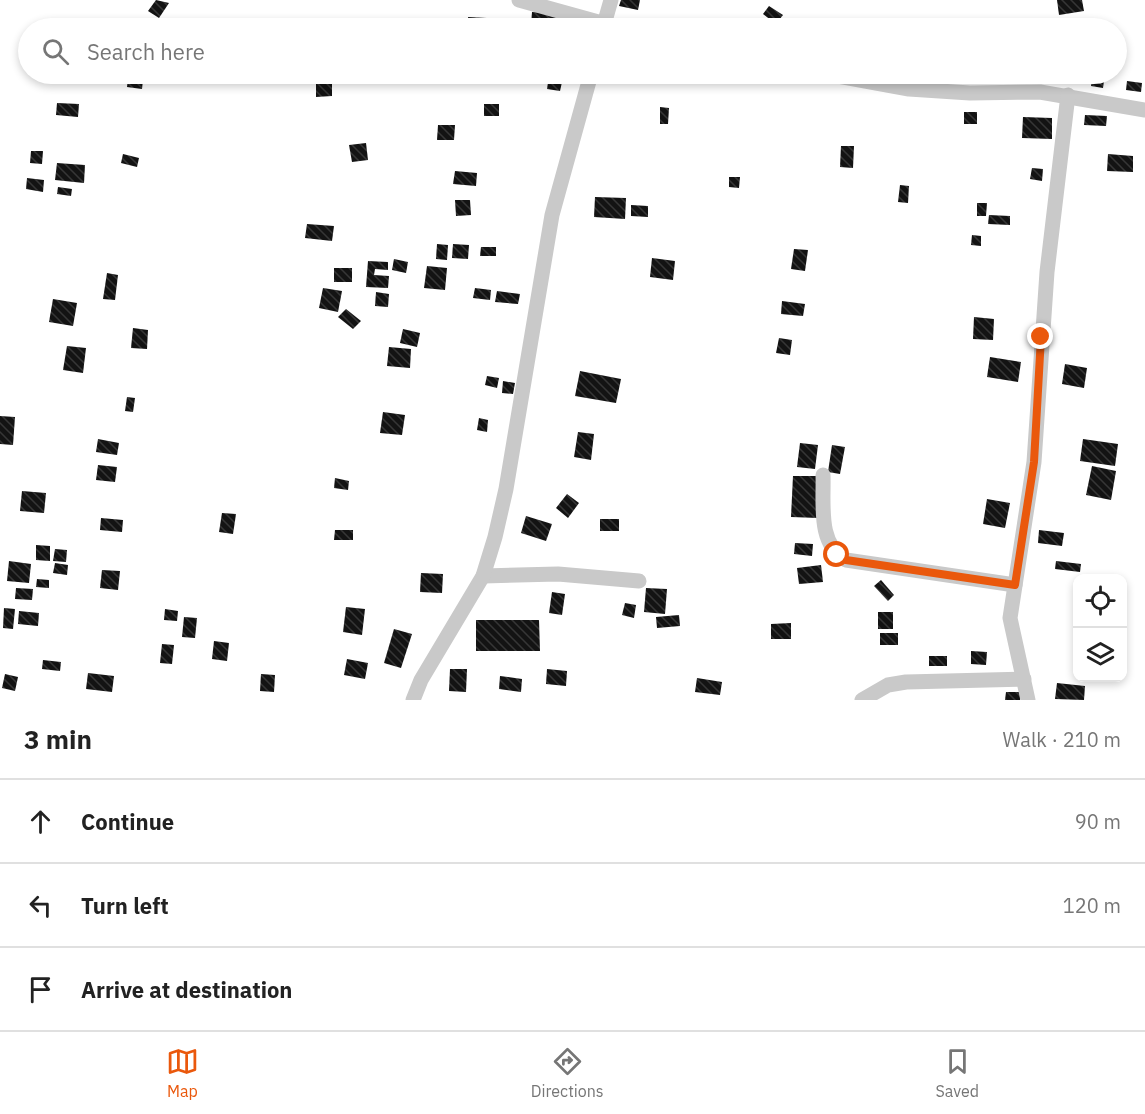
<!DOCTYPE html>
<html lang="en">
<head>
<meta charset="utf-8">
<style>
  :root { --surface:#fff; --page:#f6f6f6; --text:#222; --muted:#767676; --line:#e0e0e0; --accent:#ea580c }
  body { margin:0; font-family:"IBM Plex Sans",sans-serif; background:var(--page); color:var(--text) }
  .controls { position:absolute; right:18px; bottom:18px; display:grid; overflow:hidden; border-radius:12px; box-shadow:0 3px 9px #0003 }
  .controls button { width:54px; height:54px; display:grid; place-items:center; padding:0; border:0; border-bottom:2px solid var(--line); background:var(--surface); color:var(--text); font:30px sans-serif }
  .stop { position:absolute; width:18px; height:18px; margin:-14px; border:4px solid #ea580c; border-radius:50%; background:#fff }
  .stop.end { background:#ea580c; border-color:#fff; box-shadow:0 2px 6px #0008 }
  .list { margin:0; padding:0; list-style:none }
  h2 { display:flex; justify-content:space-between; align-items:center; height:78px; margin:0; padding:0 24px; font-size:26px }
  h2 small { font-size:20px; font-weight:400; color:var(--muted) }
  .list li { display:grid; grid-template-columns:39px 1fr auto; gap:18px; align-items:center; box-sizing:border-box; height:84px; padding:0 24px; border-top:2px solid var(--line) }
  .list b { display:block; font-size:22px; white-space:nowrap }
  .list em { font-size:20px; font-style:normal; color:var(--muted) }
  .icon { flex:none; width:33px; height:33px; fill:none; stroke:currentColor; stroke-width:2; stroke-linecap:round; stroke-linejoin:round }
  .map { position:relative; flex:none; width:1145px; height:700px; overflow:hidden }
  .search { position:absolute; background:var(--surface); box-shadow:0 3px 9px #0003; left:18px; right:18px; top:18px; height:66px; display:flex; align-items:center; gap:15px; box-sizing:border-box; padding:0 21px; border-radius:33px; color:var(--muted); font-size:22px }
  .sheet { height:330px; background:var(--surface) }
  nav { display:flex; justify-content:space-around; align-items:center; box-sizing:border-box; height:84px; border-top:2px solid var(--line); background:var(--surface); font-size:16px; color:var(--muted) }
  nav a { display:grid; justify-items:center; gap:3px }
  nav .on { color:var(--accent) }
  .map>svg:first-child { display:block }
</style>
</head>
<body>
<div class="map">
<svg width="1145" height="700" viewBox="0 0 1145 700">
  <defs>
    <pattern id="building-back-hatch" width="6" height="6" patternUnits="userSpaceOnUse" patternTransform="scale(1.5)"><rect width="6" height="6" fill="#131313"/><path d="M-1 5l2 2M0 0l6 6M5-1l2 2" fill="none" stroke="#363636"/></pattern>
  </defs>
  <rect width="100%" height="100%" fill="#fff"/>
  <g fill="url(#building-back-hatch)">
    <polygon points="156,0 169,3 159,18 148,11"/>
    <polygon points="621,0 640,0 638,10 619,6"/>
    <polygon points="1057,0 1082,0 1084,11 1059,15"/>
    <polygon points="769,6 783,15 776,24 763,14"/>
    <polygon points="532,12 557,13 557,26 531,25"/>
    <polygon points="468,17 487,18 487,28 468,28"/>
    <polygon points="1093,74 1105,74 1103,88 1091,86"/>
    <polygon points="549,76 563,78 560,91 547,89"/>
    <polygon points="128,78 143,80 142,89 127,87"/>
    <polygon points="1127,81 1142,83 1141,92 1126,90"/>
    <polygon points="316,84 332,84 332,96 316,97"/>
    <polygon points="57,103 79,104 78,117 56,115"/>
    <rect x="484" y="104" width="15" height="12"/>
    <polygon points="660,107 669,108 668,124 660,124"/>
    <rect x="964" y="112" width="13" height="12"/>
    <polygon points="1085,115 1107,116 1106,126 1084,125"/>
    <polygon points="1023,117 1052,118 1052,139 1022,138"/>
    <polygon points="438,125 455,125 454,140 437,140"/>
    <polygon points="366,143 368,160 352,162 349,145"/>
    <polygon points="841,146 854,146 853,168 840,167"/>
    <polygon points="31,151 43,151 42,164 30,163"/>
    <polygon points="123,154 139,158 137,167 121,163"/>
    <polygon points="1108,154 1133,156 1133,172 1107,171"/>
    <polygon points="57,163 85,165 84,183 55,180"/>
    <polygon points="1032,168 1043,169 1042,181 1030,179"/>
    <polygon points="455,171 477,173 476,186 453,184"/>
    <polygon points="729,177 740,177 739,188 729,187"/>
    <polygon points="27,178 44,180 43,192 26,189"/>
    <polygon points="900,185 909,186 908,203 898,202"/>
    <polygon points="58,187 72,189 71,196 57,194"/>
    <polygon points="595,197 626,198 625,219 594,217"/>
    <polygon points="455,200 470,200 471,215 456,216"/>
    <polygon points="977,203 987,203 986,216 977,216"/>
    <polygon points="631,205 648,206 648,217 631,216"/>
    <polygon points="989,215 1010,216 1010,225 988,224"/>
    <polygon points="307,224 334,226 332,241 305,238"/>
    <polygon points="972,235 981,236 981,246 971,245"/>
    <polygon points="437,244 448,245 447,260 436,259"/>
    <polygon points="453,244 469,245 468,259 452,258"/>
    <polygon points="481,247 496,247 496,256 480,256"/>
    <polygon points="794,249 808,250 805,271 791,269"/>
    <polygon points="652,258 675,261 673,280 650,277"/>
    <polygon points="394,259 408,262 406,273 392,270"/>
    <polygon points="368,261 388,262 388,270 375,269 374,275 389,276 388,288 366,287"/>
    <polygon points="427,266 447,268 445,290 424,288"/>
    <rect x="334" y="268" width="18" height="14"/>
    <polygon points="107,273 118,275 115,300 103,299"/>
    <polygon points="323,288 342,291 338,312 319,308"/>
    <polygon points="475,288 491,290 490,300 473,298"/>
    <polygon points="497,291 520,294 518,304 495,302"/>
    <polygon points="376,292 389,294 388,307 375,306"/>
    <polygon points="53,299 77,303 73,326 49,322"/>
    <polygon points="782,301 805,304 803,316 781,314"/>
    <polygon points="346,309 361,321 353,329 338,317"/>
    <polygon points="974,317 994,319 993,340 973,339"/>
    <polygon points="133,328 148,330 147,349 131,348"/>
    <polygon points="403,329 420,333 417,347 400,343"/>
    <polygon points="779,338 792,340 790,355 776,353"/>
    <polygon points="67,346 86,348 83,373 63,370"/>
    <polygon points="389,347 411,349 410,368 387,366"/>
    <polygon points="990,357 1021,362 1018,382 987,377"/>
    <polygon points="1065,364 1087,368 1084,388 1062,384"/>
    <polygon points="580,371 621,379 616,403 575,396"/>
    <polygon points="487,376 499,378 497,388 485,385"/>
    <polygon points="503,381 515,383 513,394 502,393"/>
    <polygon points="127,397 135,398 133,412 125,411"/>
    <polygon points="383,412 405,415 402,435 380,433"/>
    <polygon points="0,416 15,417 13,445 0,444"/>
    <polygon points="479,418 488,420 487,432 477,430"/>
    <polygon points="578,432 594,434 591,460 574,457"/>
    <polygon points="98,439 119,443 117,455 96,452"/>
    <polygon points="1083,439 1118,444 1115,466 1080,461"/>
    <polygon points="800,443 818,445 815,469 797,467"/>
    <polygon points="832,445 845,447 840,474 828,472"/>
    <polygon points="98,465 117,467 115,482 96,480"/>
    <polygon points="1092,466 1116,471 1111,500 1086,495"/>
    <polygon points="793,476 819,476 818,518 791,517"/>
    <polygon points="335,478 349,481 348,490 334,488"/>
    <polygon points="22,491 46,493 44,513 20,511"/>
    <polygon points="567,494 579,503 568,518 556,508"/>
    <polygon points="987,499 1010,503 1005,528 983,524"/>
    <polygon points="222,513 236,514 233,534 219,532"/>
    <polygon points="526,516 552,524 546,541 521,533"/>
    <polygon points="101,518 123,520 122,532 100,530"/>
    <rect x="600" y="519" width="19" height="12"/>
    <polygon points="335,530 353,530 353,540 334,540"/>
    <polygon points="1039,530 1064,533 1062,546 1038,543"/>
    <polygon points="795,543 813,544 812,556 794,554"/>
    <polygon points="36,545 50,546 50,561 36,560"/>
    <polygon points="55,549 67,550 66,562 53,561"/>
    <polygon points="9,561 31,564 29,583 7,581"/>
    <polygon points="1056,561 1081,564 1080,572 1055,569"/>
    <polygon points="55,563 68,565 67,575 53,573"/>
    <polygon points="821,565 823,582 799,584 797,568"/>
    <polygon points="102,570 120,571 118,590 100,588"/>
    <polygon points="421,573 443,574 442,593 420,592"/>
    <polygon points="37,579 49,580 49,588 36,587"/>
    <polygon points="881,580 894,595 888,601 874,586"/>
    <polygon points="16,588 33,589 32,600 15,599"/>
    <polygon points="646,588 667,589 665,614 644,612"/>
    <polygon points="552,592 565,594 562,615 549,613"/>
    <polygon points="625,603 636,605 634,618 622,615"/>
    <polygon points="346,607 365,609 362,635 343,632"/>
    <polygon points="4,608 15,609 13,629 3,628"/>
    <polygon points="165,609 178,611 177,621 164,620"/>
    <polygon points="19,611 39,613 38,626 18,624"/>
    <rect x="878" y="612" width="15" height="17"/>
    <polygon points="679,615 680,626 657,628 656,617"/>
    <polygon points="184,617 197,618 195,638 182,637"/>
    <polygon points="476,620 539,620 540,651 476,651"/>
    <polygon points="791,623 791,639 771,639 771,624"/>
    <polygon points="394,629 412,634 401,668 384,663"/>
    <rect x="880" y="633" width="18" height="12"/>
    <polygon points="214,641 229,643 227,661 212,659"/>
    <polygon points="162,644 174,645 172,664 160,663"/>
    <polygon points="971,651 987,652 986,665 971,664"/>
    <rect x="929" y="656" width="18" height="10"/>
    <polygon points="347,659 368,663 365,679 344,675"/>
    <polygon points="43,660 61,662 60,671 42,669"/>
    <polygon points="450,669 467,669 466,692 449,691"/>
    <polygon points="547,669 567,671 566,686 546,684"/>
    <polygon points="88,673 114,676 112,692 86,689"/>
    <polygon points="5,674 18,677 15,691 2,688"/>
    <polygon points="261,674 275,675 274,692 260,691"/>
    <polygon points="500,676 522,679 521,692 499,689"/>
    <polygon points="697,678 722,682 720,695 695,692"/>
    <polygon points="1057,683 1085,686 1084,700 1055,699"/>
    <polygon points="1006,692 1021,692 1020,700 1005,700"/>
  </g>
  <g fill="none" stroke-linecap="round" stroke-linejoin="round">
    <g stroke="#c9c9c9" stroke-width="15">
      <polyline points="519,0 620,28"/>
      <polyline points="603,28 611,0"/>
      <polyline points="827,74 909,89 970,93 1040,92 1145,110"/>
      <path d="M823,475C824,504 817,544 846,560L1015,585"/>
      <polyline points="483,576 558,574 639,581"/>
      <polyline points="413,700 421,680 483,576 495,537 506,489 552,215 591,74"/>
      <polyline points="862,700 888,685 906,682 1024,679"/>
      <polyline points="1028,700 1010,618 1034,462 1047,272 1068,95"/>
    </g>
  </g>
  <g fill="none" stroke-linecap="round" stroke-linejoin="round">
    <polyline stroke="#ea580c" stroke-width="8" points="837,555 846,560 1015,585 1034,462 1041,337"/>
  </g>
</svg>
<div class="controls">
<button><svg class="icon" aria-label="locate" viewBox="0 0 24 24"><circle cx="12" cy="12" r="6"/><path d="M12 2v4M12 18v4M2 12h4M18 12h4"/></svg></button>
<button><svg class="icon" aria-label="layers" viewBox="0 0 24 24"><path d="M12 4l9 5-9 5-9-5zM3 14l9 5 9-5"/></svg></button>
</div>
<div class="stop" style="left:837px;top:555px"></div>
<div class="stop end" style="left:1041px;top:337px"></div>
<div class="search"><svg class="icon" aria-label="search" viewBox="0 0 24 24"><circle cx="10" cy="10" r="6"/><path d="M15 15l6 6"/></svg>Search here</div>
</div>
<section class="sheet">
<h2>3 min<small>Walk · 210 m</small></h2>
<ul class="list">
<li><svg class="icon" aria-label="ahead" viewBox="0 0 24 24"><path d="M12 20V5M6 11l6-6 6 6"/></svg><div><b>Continue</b></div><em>90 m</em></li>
<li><svg class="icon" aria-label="left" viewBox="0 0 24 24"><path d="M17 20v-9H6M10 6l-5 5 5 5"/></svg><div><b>Turn left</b></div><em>120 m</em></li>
<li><svg class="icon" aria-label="arrive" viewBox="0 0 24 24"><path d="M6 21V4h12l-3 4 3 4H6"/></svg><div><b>Arrive at destination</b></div></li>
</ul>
</section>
<nav>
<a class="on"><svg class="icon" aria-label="map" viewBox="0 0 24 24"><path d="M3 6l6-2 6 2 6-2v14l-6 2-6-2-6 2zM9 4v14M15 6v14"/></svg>Map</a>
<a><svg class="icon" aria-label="directions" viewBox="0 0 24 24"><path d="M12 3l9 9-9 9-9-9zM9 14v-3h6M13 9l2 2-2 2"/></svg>Directions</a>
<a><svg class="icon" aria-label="saved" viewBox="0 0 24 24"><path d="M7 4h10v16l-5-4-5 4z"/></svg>Saved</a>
</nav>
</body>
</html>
